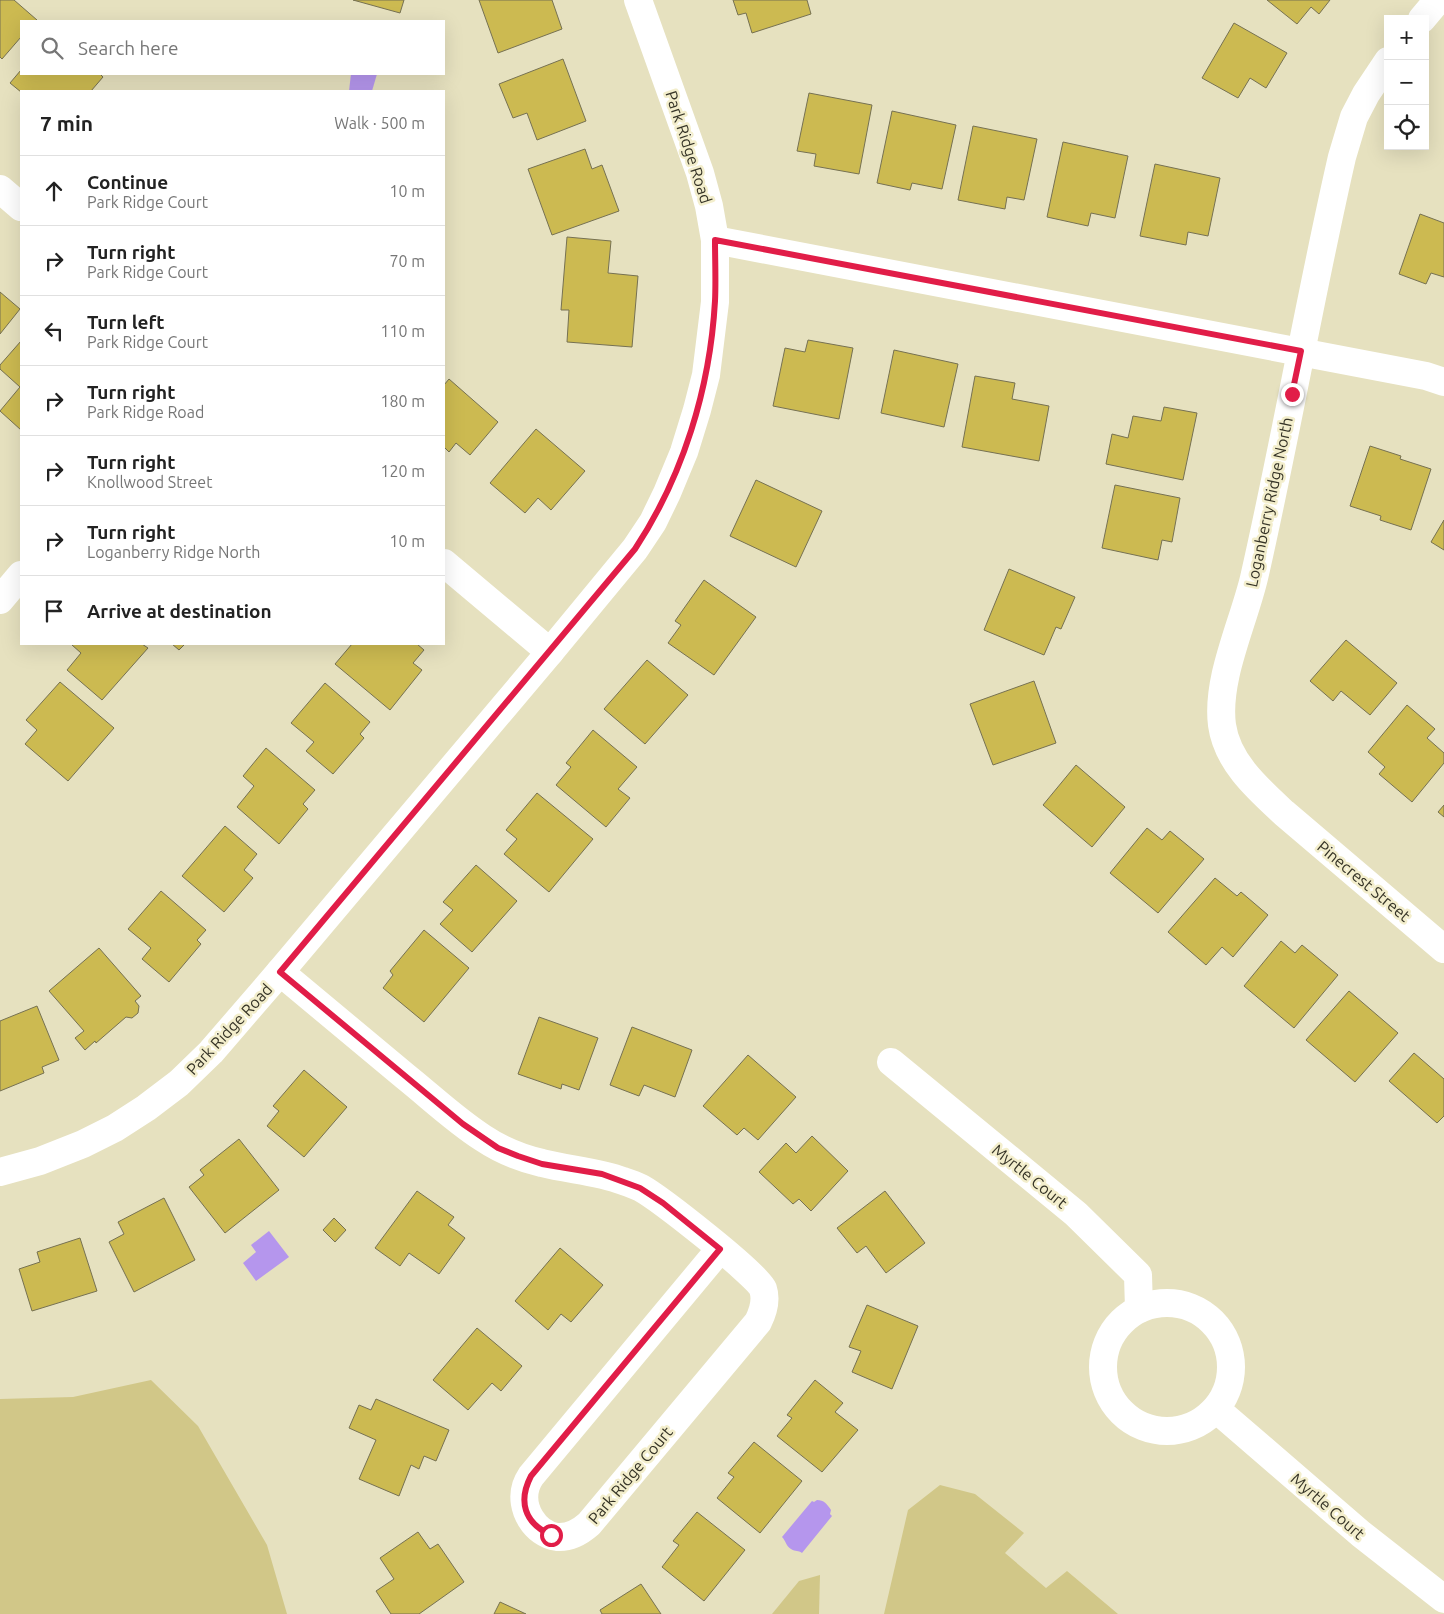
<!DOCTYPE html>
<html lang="en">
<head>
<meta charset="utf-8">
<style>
  :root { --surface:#fff; --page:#f6f6f6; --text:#222; --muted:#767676; --line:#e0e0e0 }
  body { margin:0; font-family:Ubuntu,sans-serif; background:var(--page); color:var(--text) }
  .controls { position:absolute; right:15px; top:15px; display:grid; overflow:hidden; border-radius:0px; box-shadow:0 5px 20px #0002 }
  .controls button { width:45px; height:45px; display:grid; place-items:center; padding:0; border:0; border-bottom:1px solid var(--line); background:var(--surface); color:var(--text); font:25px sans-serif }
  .stop { position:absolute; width:15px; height:15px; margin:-11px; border:4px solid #e11d48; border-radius:50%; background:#fff }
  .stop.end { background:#e11d48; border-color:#fff; box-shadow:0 1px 5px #0008 }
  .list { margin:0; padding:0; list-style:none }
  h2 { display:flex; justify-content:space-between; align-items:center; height:65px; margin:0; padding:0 20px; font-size:21px }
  h2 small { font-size:16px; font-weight:400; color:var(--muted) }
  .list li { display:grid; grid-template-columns:32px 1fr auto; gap:15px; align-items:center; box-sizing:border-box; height:70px; padding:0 20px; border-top:1px solid var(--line) }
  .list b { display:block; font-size:19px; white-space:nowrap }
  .list p { margin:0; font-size:16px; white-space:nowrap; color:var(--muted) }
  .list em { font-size:16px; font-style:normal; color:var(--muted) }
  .icon { flex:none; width:28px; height:28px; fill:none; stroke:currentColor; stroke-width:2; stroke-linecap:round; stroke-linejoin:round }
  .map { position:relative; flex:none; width:1444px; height:1614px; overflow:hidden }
  .search { position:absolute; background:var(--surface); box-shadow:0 5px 20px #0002; left:20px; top:20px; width:425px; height:55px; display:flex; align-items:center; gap:12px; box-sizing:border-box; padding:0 18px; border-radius:0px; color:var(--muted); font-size:19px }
  .panel { position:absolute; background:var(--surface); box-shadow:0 5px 20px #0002; left:20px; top:90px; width:425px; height:555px; border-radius:0px }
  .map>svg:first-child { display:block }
</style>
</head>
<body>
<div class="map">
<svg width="1444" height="1614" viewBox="0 0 1444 1614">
  <rect width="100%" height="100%" fill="#e6e1bf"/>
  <g fill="#d1c788">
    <polygon points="151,1380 198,1426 267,1545 287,1614 0,1614 0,1399 73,1397"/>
    <polygon points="940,1485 975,1494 1024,1533 1005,1553 1046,1588 1067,1571 1118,1614 884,1614 908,1510"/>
    <polygon points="820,1575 819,1614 772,1614 799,1581"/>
  </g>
  <g fill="#b596ed">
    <polygon points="351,74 377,74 372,91 349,91"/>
    <polygon points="269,1231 289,1257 256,1281 243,1263 256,1252 251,1245"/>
    <path d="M817,1500C824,1500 827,1504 831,1510L830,1514L832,1516L802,1553C798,1550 796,1552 791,1549C786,1546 786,1541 782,1537L812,1501L814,1502Z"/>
  </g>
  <g fill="#ccba51" stroke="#767152">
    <polygon points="0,0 14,0 37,20 35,21 21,21 21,37 2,59 0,57"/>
    <polygon points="353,0 404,0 400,13"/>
    <polygon points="479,0 552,0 562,29 498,53"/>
    <polygon points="733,0 807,0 811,14 752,33 746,13 738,15"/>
    <polygon points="1267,0 1330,0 1319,14 1311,7 1297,24"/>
    <polygon points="1234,23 1287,53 1266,88 1250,78 1238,98 1202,78"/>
    <polygon points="563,59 586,121 537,140 527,113 513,118 499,84"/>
    <polygon points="21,70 21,74 100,74 103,77 91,91 21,92 10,83"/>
    <polygon points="809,93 872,105 859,174 814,166 816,154 797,151"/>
    <polygon points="892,111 956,125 942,189 912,183 910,190 877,183"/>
    <polygon points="973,126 1037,139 1024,200 1007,197 1005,209 958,200"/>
    <polygon points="1063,142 1128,156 1115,218 1091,213 1088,226 1047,217"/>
    <polygon points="585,149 592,169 602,165 619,211 552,235 528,169"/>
    <polygon points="1155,164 1220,178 1208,236 1188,232 1186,245 1140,236"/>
    <polygon points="1420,214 1444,223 1444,277 1431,273 1426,284 1399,274"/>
    <polygon points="567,237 611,241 608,273 638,276 632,347 567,342 569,310 561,310"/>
    <polygon points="0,292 20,309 0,334"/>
    <polygon points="808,340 853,348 839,419 773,406 785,348 805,352"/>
    <polygon points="21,341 21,430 0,411 20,387 0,369 0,365"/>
    <polygon points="894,350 958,364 944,427 881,413"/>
    <polygon points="975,376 1015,383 1012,399 1049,406 1039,461 962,447"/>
    <polygon points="449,379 498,422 470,455 456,443 449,452 444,447 444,385"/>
    <polygon points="1164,407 1197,413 1183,480 1106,464 1112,434 1128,438 1133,416 1161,421"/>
    <polygon points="536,429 585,471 551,510 538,498 525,513 490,483"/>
    <polygon points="1370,446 1401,456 1400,459 1431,469 1411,530 1380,520 1381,516 1350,506"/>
    <polygon points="756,480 822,511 796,567 730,536"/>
    <polygon points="1115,485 1180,498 1172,542 1162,540 1158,560 1102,548"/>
    <polygon points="1444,520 1444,550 1431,542"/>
    <polygon points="1009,569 1075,597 1061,629 1056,627 1044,655 984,630"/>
    <polygon points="704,580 756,617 714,675 668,643 681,625 675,621"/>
    <polygon points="1346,640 1397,683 1370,715 1341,691 1333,701 1310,681"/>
    <polygon points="73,644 142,644 148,648 102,700 67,670 81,653 72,645"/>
    <polygon points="172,644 185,644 179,650"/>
    <polygon points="352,644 417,644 424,650 413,663 422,670 390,710 335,664"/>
    <polygon points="647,660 688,695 645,744 604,709"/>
    <polygon points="1034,681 1056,743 993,765 970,704"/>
    <polygon points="60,682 114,728 68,781 25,744 37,730 26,720"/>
    <polygon points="325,683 370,722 360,734 364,738 333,774 306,751 314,742 291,723"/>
    <polygon points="1407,705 1435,729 1427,738 1444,753 1444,763 1412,802 1379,774 1385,767 1368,752"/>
    <polygon points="593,730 637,767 618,789 630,798 606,827 556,785 571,767 566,763"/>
    <polygon points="266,748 315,790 303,804 308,809 279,844 237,807 254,786 243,776"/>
    <polygon points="1076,765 1125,807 1092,847 1043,805"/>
    <polygon points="537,793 593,839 549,892 504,854 517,839 506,830"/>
    <polygon points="1444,805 1444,817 1438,812"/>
    <polygon points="225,826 257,854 244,870 253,878 224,912 182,876"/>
    <polygon points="1147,828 1162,840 1170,831 1204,859 1158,913 1110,873"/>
    <polygon points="476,865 517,901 472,952 440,924 453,910 443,902"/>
    <polygon points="1215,878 1237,896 1241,892 1268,915 1233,957 1222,947 1206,965 1168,932"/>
    <polygon points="161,891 206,930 197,940 201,944 169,982 142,959 151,948 128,929"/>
    <polygon points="424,930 469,968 424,1022 383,988 393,975 390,971"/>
    <polygon points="1281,941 1295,953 1302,945 1338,975 1294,1028 1244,986"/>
    <polygon points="99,948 141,996 135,1001 139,1006 138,1013 132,1018 126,1017 96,1043 95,1041 85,1050 75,1038 84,1031 49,991"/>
    <polygon points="1349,991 1398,1033 1355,1082 1306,1040"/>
    <polygon points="37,1006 59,1060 42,1067 44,1073 0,1091 0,1021"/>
    <polygon points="539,1017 598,1038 579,1090 562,1084 561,1089 518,1074"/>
    <polygon points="632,1027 692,1050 675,1097 644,1085 639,1096 610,1085"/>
    <polygon points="1414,1053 1444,1079 1444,1116 1437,1123 1389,1081"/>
    <polygon points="748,1055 796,1097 758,1140 744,1128 737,1135 703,1106"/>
    <polygon points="304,1070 347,1107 304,1157 267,1126 279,1111 273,1106"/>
    <polygon points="812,1136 848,1171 811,1211 799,1199 793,1204 759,1172 786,1143 796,1153"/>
    <polygon points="239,1139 279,1190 225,1233 189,1187 204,1175 200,1170"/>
    <polygon points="417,1191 454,1217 448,1225 465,1238 439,1274 409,1253 400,1266 375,1248"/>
    <polygon points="885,1191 925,1243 886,1273 866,1246 857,1253 837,1228"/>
    <polygon points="164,1198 195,1260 134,1292 109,1242 124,1234 118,1222"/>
    <polygon points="334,1218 346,1230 335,1242 323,1230"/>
    <polygon points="80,1238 97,1291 32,1311 19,1269 40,1262 37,1252"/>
    <polygon points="560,1248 603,1285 571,1322 561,1314 548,1330 515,1301"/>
    <polygon points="867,1305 918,1326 892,1389 852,1372 861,1351 849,1347"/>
    <polygon points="477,1328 522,1366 501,1391 492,1383 468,1410 433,1380"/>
    <polygon points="815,1380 843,1403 835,1412 858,1430 822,1472 777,1436 792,1418 787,1415"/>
    <polygon points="376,1399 449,1430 436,1461 424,1456 419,1469 411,1465 399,1496 359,1479 376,1440 349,1428 359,1405 371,1410"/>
    <polygon points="754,1442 802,1481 760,1533 717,1498 734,1477 728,1473"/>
    <polygon points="697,1512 745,1550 704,1601 662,1567 679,1545 673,1541"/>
    <polygon points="418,1532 430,1549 438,1544 464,1582 419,1614 391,1614 376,1591 394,1579 380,1558"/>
    <polygon points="641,1584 661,1614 602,1614 600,1610"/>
    <polygon points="500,1602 526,1614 494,1614"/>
  </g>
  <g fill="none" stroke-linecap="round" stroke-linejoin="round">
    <g stroke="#fff" stroke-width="28">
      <polyline points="1422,19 1438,0"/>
      <path d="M1388,61L1366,94L1354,117L1342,157C1310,296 1286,438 1254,578C1243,624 1216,679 1222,725C1227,762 1258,789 1284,813L1444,949"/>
      <polyline points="0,189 21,207"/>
      <polyline points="715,240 1426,376 1444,382"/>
      <polyline points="444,563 550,652"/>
      <polyline points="0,600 21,575"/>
      <path d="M280,972C322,1007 364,1042 406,1077C431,1097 455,1120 483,1138C501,1150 520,1158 542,1163C569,1170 597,1171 623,1181C629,1183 635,1185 641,1188C659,1198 757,1274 763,1289C767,1301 763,1312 758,1322L589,1524C581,1531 569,1538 557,1537C535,1534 519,1508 526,1486C527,1483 529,1479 531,1476L720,1249"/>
      <polyline points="891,1062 1076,1214 1138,1275 1139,1309"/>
      <polyline points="0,1172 40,1161 83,1144 115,1128 146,1108 179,1083 211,1052 280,972 550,652 635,549 653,522 667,493 684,452 697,410 706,375 715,302 715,240 709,206 700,173 638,0"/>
      <circle cx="1167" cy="1367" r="64"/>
      <polyline points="1216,1409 1361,1534 1444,1599"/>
    </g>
  </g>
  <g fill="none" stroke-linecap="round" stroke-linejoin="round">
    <path stroke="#e11d48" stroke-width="6" d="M551,1535C524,1523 518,1501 531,1476L720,1249L663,1203L640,1188L602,1174L542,1164L518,1156L498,1148L463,1124L280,972L635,549C683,476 710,389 715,301C716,281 715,260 715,240L1301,351L1292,394"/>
  </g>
  <g text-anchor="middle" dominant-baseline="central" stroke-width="5" stroke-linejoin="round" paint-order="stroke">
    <g font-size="16" fill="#353326" stroke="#f3eecc">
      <text transform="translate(689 147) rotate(72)">Park Ridge Road</text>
      <text transform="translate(1269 502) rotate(-78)">Loganberry Ridge North</text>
      <text transform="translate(1364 881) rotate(40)">Pinecrest Street</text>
      <text transform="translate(229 1029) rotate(-47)">Park Ridge Road</text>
      <text transform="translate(1030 1176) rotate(39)">Myrtle Court</text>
      <text transform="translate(630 1475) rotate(-50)">Park Ridge Court</text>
      <text transform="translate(1328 1506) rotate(41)">Myrtle Court</text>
    </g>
  </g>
</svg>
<div class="controls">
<button>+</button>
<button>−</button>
<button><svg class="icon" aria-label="locate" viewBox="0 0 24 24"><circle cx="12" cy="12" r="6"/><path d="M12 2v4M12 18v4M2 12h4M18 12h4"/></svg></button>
</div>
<div class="stop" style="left:551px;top:1535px"></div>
<div class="stop end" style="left:1292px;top:394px"></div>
<div class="search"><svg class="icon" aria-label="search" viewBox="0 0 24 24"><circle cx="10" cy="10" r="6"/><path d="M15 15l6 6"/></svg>Search here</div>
<section class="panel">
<h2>7 min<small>Walk · 500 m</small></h2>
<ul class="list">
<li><svg class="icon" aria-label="ahead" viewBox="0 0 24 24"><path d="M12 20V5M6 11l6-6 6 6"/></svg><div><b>Continue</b><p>Park Ridge Court</p></div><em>10 m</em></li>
<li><svg class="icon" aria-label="right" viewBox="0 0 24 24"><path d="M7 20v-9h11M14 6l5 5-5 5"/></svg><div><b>Turn right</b><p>Park Ridge Court</p></div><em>70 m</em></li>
<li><svg class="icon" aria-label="left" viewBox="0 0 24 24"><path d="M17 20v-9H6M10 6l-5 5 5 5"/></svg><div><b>Turn left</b><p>Park Ridge Court</p></div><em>110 m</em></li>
<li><svg class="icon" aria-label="right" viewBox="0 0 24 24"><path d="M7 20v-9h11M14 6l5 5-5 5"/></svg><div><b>Turn right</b><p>Park Ridge Road</p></div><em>180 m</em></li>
<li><svg class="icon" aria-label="right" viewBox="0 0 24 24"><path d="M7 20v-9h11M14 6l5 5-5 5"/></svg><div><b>Turn right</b><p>Knollwood Street</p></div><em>120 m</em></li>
<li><svg class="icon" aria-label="right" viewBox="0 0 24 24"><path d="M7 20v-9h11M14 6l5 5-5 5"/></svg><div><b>Turn right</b><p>Loganberry Ridge North</p></div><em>10 m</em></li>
<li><svg class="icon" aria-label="arrive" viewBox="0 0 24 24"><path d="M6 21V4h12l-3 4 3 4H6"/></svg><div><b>Arrive at destination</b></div></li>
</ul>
</section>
</div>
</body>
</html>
